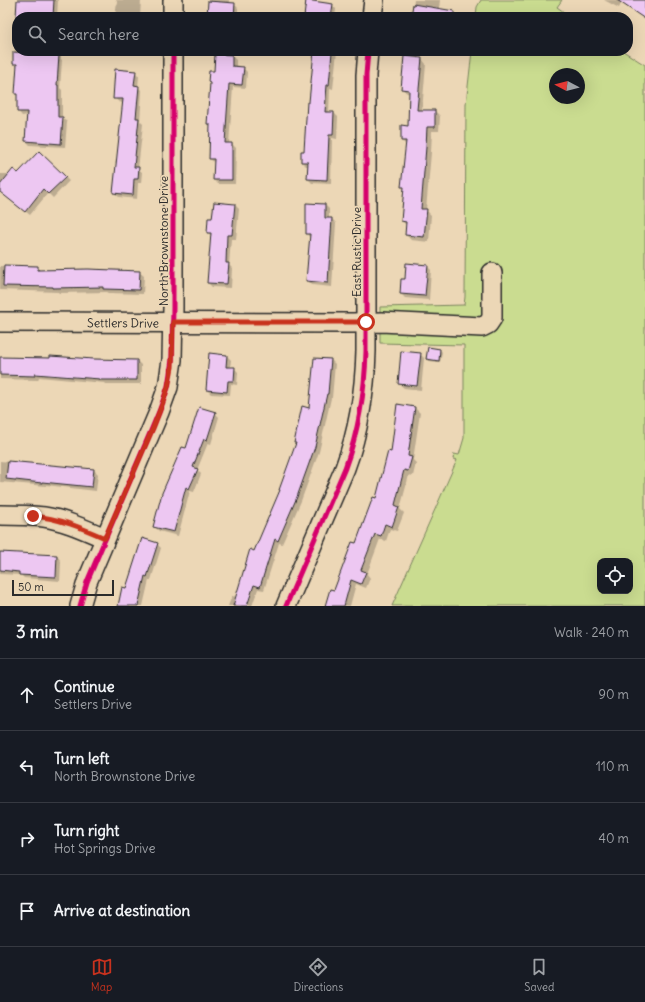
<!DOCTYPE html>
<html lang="en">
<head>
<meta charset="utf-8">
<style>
  :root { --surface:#171b24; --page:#20242c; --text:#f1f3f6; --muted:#9ea1a6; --line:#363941; --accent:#c8321e }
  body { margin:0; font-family:Delius,sans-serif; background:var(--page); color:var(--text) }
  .controls { position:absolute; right:12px; bottom:12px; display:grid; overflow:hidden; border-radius:8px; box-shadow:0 4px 16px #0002 }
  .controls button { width:36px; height:36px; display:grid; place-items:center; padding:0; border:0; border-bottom:1px solid var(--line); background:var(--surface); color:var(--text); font:20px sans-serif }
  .compass { position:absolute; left:549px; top:68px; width:36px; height:36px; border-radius:50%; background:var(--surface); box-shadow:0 4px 16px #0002; rotate:277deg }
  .scale { position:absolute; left:12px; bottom:10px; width:102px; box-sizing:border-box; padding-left:4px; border:2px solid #2b2b2b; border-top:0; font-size:11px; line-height:14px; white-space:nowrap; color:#2b2b2b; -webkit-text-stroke:3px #ecd7b6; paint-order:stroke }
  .stop { position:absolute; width:12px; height:12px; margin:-9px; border:3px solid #c8321e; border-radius:50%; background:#fff }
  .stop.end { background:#c8321e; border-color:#fff; box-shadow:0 1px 4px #0008 }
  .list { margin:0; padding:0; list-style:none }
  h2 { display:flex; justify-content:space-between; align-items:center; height:52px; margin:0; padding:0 16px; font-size:17px }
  h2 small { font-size:13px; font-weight:400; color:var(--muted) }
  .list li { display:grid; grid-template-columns:26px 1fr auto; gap:12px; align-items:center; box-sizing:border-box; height:72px; padding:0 16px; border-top:1px solid var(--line) }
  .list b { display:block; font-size:15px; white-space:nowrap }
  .list p { margin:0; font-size:13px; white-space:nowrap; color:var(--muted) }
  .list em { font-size:13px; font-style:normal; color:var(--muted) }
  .icon { flex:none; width:22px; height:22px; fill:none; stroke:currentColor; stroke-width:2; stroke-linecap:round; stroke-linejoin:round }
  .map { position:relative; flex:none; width:645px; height:606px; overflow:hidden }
  .search { position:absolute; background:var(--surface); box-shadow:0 4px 16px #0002; left:12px; right:12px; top:12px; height:44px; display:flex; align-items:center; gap:10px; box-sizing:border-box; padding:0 14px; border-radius:16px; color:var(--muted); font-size:15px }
  .sheet { height:340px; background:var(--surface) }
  nav { display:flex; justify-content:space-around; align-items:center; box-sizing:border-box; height:56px; border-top:1px solid var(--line); background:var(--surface); font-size:11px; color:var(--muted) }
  nav a { display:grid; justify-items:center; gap:2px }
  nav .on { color:var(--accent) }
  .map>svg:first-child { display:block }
</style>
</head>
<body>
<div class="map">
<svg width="645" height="606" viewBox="0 0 645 606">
  <rect width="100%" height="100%" fill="#ecd7b6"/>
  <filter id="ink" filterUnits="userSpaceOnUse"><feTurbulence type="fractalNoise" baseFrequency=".025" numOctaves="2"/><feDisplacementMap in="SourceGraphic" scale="8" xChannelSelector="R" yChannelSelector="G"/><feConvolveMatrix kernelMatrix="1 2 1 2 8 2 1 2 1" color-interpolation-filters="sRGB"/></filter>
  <g filter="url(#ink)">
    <g fill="#cadc90" stroke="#7a845e" fill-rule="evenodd">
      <polygon points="481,0 562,0 557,7 571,17 476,17 477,7"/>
      <path d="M472,51H623L645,65V606H392L457,460L453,459L454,454L459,455L464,438V345L380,343V307L464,305L465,297L466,104ZM555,74H579V98H555ZM600,561H630V591H600Z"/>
    </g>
    <g fill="#0003">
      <polygon points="18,0 58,0 57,17 17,17 17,51 61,51 61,59 62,60 60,88 62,90 62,118 67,122 65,147 30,145 26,141 28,115 22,116 18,111 18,95 16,94 18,67 14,63"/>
      <polygon points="115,0 141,0 140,17 115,17 117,1"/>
      <polygon points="210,0 229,0 229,4 234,4 238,8 238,17 209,17"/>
      <polygon points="414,0 440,0 438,17 412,17"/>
      <polygon points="604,0 623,0 619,8"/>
      <polygon points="332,5 336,9 335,17 306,17"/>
      <polygon points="116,51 135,51 134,54 117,52"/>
      <polygon points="315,51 337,51 333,89 330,88 329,113 334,113 338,117 337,139 332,138 331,184 312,183 308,179 309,166 306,166 302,162 305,152"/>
      <polygon points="216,55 232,56 236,60 236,68 243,68 247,72 246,88 233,87 229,144 232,144 236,148 235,184 218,184 214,180 214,163 210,158 211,126 208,124 215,72"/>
      <polygon points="422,59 426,64 422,111 435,111 440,116 439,131 432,131 431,153 426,210 431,215 429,242 411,240 406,235 407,226 402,221 405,188 402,186 406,145 402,141 409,127 410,94 407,93 402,89"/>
      <polygon points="135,72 139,76 138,87 142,91 140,121 143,124 138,169 142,172 141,183 138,183 137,199 119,197 114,193 123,103 119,102 114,98"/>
      <polygon points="39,152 69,181 53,198 48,193 30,215 0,191 0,174 18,174"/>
      <polygon points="235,205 239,209 236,239 231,239 229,265 232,268 231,288 212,287 208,283 211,236 208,232 213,219"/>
      <polygon points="325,205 329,209 329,219 332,219 336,223 332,287 312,285 308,281 310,238 307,234"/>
      <polygon points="0,266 37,267 41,271 139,272 144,276 143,294 109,293 107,292 59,293 58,292 0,290"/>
      <polygon points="427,266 431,270 429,300 405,298 401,294 406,280"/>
      <polygon points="440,350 442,352 440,362 429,361 428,359"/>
      <polygon points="420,354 424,358 421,390 404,388 399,384"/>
      <polygon points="227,356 231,360 230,368 234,368 238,372 237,385 231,384 230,395 211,394 207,390"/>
      <polygon points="0,359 137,361 141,365 141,384 105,384 104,383 39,377 38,380 0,379"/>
      <polygon points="331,360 335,364 332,398 331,398 319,452 301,501 282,544 279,543 264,590 258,589 252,606 228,606 232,596 237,597 255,552 281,491 310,409"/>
      <polygon points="415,408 420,413 413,460 416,463 413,476 409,475 400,509 404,513 397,531 390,529 386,541 380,539 367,574 370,578 366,588 356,584 350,606 326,606 335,591 377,500 391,453"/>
      <polygon points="215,413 219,417 211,444 208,443 197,470 201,474 194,492 190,491 178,536 159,531 155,527 186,450"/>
      <polygon points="0,461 94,470 98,474 96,491 46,485 46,486 0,482"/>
      <polygon points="157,544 161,548 151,580 149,580 143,606 119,606 127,589"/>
      <polygon points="0,553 57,556 61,561 60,581 24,578 21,575 0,574"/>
    </g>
    <g fill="#edc7f2" stroke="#2b2b2b">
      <polygon points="17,0 54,0 53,17 16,17"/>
      <polygon points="306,0 333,4 331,17 304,17"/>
      <polygon points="617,0 645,0 645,19"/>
      <polygon points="208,1 235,3 234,17 207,17"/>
      <polygon points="413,4 454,11 454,17 411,17"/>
      <polygon points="314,51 332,52 329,85 327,85 325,112 334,112 333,135 329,135 327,180 307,179 308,162 301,162 301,151 304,151 307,102 309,102"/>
      <polygon points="13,52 59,55 57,85 58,85 58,117 63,117 61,144 25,141 27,112 17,112 17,94 15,94 17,64 13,64"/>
      <polygon points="215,54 232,55 232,66 244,67 242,85 229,84 225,143 232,143 232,180 213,180 214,159 209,159 210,124 207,124 210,83 208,82 209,71 214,71"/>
      <polygon points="404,56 422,58 417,110 435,110 435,127 427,127 426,147 421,209 427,209 424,237 405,235 406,222 401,221 404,187 401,187 406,141 401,141 401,125 408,126 409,90 401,89"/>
      <polygon points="115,69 136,71 134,85 139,86 136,118 139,118 134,167 139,167 138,179 134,179 133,195 113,193 123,99 113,99"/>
      <polygon points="39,151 66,177 48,194 43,189 25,212 0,192 0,185 13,169 18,173"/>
      <polygon points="214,202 235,204 232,235 227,235 226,263 229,263 227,284 207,283 211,233 207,233 208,218 212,218"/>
      <polygon points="306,203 325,204 325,218 332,218 328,283 306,281 310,234 306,234"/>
      <polygon points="406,263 428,265 425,296 400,294 401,279 405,279"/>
      <polygon points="4,265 38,266 38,270 88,269 140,271 139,290 103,289 103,287 53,288 53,287 3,286"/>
      <polygon points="428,347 440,349 439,361 426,359"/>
      <polygon points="401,351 421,353 417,386 398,384"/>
      <polygon points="209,353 227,355 226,367 235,367 234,381 228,381 227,392 206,390"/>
      <polygon points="50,356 94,359 137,360 137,380 100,380 100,379 35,374 35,376 0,375 0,357 50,358"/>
      <polygon points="314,358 331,359 328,394 327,394 315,447 297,497 278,541 275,539 260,587 254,585 247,606 233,606 250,549 254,551 280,490 279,490 296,443 294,443 302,406 309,408"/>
      <polygon points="397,404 415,407 408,456 412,457 408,471 404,470 395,505 399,507 392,527 385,524 381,536 375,534 361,570 366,572 361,584 351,580 344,606 325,606 330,589 334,590 352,542 356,543 373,497 376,498 388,451 391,452"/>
      <polygon points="199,407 216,412 207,440 204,439 193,467 198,469 189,489 186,487 174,532 153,527 162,493 182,447 186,448"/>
      <polygon points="8,461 94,469 92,487 42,482 42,483 6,479"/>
      <polygon points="142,538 158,543 147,577 145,576 138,606 118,606 122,587 126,588"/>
      <polygon points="0,552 57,555 56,577 19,575 19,572 0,570"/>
    </g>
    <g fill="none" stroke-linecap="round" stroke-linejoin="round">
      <g stroke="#2b2b2b" stroke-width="22">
        <g id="minor">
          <polyline points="173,17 173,0"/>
          <polyline points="372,17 374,0"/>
          <path id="s1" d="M0,322L353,323L381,322L482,327L488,324L492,318V273"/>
          <path d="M0,515C15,515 29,515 44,517C65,520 86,530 105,538"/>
          <polyline points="80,606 87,582 159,412 168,387 172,360 173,308 173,51"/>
          <path d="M286,606L345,468C359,430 365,391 366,351V75L368,51"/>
        </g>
      </g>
      <use href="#minor" stroke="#ecd7b6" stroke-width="19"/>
      <g stroke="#ecd7b6" stroke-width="8">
        <g id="cycleway">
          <polyline points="80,606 87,582 159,412 168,387 172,360 173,308 173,51"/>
          <path d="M286,606L345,468C359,430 365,391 366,351V75L368,51"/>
        </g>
      </g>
      <use href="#cycleway" stroke="#d6006c" stroke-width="5"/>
    </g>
  </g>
  <g fill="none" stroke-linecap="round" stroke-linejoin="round" filter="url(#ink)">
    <path stroke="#c8321e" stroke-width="5" d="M33,516C59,518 82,528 105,538L153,428L163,402L168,387L172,367L173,322H366"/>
  </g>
  <g text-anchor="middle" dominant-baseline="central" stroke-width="3.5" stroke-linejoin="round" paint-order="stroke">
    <g font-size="12" fill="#2b2b2b" stroke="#ecd7b6">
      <text transform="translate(163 241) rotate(-90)">North Brownstone Drive</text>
      <text transform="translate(356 252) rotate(-90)">East Rustic Drive</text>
      <text stroke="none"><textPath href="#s1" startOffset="123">Settlers Drive</textPath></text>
    </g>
  </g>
</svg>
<div class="controls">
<button><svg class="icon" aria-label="locate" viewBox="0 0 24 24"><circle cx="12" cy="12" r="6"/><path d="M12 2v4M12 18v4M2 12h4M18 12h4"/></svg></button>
</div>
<svg class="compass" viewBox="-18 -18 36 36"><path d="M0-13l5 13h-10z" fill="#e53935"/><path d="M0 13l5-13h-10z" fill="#9ea1a6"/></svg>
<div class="scale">50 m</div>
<div class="stop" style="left:366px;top:322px"></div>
<div class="stop end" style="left:33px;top:516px"></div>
<div class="search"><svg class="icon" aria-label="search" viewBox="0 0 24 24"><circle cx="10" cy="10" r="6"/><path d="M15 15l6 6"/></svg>Search here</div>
</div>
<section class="sheet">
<h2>3 min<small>Walk · 240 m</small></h2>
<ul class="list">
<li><svg class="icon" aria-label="ahead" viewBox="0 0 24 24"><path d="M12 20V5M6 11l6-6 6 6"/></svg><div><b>Continue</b><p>Settlers Drive</p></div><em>90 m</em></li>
<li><svg class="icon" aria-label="left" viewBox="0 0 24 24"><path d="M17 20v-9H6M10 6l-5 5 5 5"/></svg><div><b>Turn left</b><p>North Brownstone Drive</p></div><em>110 m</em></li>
<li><svg class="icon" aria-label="right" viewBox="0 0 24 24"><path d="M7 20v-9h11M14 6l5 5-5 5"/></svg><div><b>Turn right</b><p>Hot Springs Drive</p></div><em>40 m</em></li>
<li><svg class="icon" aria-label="arrive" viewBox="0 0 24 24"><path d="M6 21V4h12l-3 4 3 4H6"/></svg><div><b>Arrive at destination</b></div></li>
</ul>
</section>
<nav>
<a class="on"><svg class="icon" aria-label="map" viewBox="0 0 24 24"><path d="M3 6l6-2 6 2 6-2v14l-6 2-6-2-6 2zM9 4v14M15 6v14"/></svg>Map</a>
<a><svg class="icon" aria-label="directions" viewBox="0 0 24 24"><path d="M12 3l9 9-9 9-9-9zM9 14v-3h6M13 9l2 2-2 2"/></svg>Directions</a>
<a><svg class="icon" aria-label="saved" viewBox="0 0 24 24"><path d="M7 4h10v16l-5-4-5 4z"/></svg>Saved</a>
</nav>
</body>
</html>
